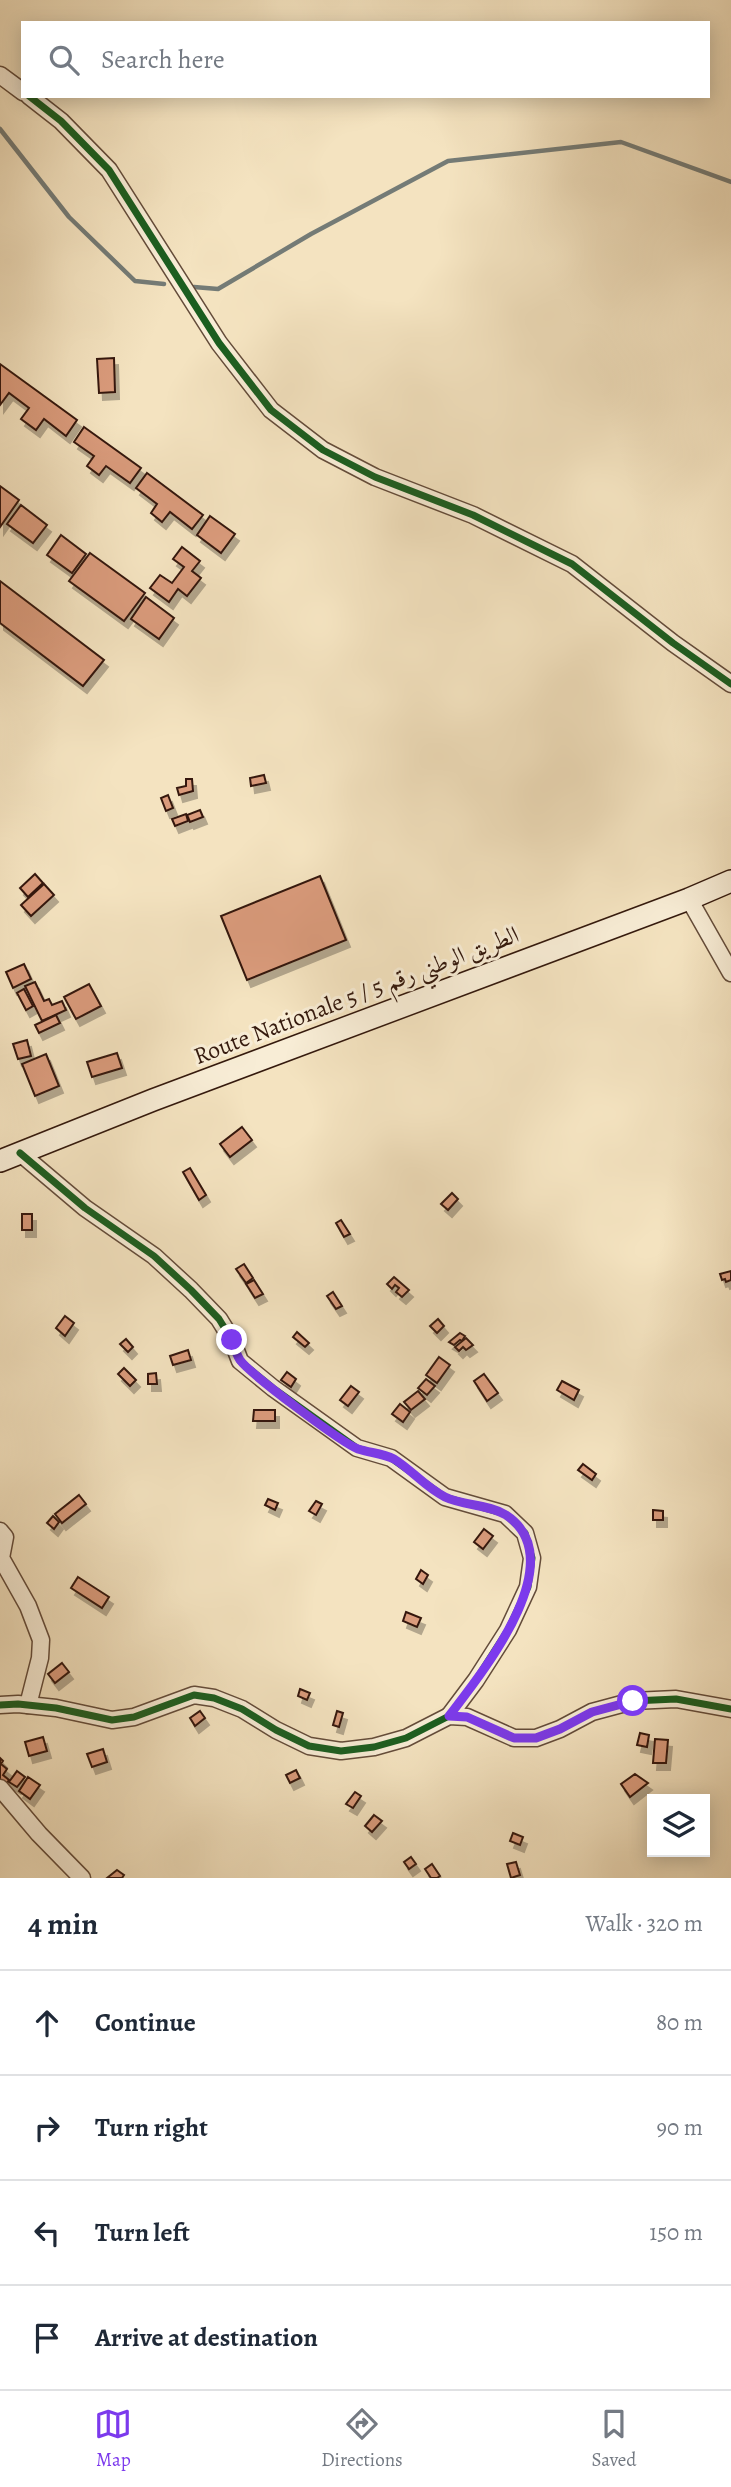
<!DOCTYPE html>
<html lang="en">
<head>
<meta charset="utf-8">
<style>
  :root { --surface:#fff; --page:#f2f2f3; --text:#1f2937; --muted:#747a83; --line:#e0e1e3; --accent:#7c3aed }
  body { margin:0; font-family:Alegreya,Amiri,serif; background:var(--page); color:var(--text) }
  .controls { position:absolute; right:21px; bottom:21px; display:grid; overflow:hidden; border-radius:0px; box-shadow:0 4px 18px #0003 }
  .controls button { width:63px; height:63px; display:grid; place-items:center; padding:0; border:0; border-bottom:2px solid var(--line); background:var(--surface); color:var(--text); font:35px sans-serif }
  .stop { position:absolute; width:21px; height:21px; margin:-16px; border:5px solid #7c3aed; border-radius:50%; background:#fff }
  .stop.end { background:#7c3aed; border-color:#fff; box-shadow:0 2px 7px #0008 }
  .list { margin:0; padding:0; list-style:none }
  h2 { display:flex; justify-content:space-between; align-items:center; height:91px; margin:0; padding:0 28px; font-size:30px }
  h2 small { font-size:23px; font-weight:400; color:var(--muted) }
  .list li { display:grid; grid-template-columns:46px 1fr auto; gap:21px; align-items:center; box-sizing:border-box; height:105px; padding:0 28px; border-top:2px solid var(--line) }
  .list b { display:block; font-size:26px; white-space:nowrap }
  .list em { font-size:23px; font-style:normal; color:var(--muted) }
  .icon { flex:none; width:38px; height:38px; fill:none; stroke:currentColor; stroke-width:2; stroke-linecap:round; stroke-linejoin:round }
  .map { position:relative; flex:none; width:731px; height:1878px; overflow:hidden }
  .search { position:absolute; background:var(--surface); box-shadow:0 4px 18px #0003; left:21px; right:21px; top:21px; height:77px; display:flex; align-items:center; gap:18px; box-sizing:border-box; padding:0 24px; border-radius:0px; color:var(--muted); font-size:26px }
  .sheet { height:511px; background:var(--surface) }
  nav { display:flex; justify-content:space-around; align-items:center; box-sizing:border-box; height:98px; border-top:2px solid var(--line); background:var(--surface); font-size:19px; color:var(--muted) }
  nav a { display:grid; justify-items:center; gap:4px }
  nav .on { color:var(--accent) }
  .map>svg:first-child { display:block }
</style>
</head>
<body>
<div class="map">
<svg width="731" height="1878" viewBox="0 0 731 1878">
  <defs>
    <filter id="shadow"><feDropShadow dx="4" dy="7" stdDeviation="0" flood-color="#0004"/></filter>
  </defs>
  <rect width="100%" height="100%" fill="#f4e3c0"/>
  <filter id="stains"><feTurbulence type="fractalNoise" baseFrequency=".00286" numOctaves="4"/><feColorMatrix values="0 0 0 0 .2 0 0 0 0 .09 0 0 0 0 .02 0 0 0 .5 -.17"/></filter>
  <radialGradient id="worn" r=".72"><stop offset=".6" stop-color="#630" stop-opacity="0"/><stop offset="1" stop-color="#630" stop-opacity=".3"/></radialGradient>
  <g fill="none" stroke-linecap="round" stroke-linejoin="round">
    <g stroke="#747b76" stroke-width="4.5">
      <polyline points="0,129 69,217 135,281 164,284"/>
      <polyline points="194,287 218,289 311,234 448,161 621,142 731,182"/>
    </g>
  </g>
  <g fill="#da9b7b" stroke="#34190d" stroke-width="2" filter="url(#shadow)">
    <polygon points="114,358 115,392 99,393 97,359"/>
    <polygon points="0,364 77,420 66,436 44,419 36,430 21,419 29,408 9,393 0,405"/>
    <polygon points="84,427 141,468 130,483 106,466 99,475 87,466 94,456 74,442"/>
    <polygon points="147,473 203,515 192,529 170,512 162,522 151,513 157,504 136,488"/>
    <polygon points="0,486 19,500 0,527"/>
    <polygon points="21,505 47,525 33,543 7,524"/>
    <polygon points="210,516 235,534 221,553 197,535"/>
    <polygon points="61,535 86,554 72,573 47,555"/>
    <polygon points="182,547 200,561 192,571 201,578 187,596 178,589 169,602 150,588 160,575 172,583 184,567 173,559"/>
    <polygon points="90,553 145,593 124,621 69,581"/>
    <polygon points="0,581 104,660 83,686 0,623"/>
    <polygon points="146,597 174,618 159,639 131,619"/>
    <polygon points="264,775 266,783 251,786 250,778"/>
    <polygon points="186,779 192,779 193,791 179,795 177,788 186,786"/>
    <polygon points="168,795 173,808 166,811 161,798"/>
    <polygon points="200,810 203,817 190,822 187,815"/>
    <polygon points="186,814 188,821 175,826 172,819"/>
    <polygon points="35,874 43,883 28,897 20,888"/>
    <polygon points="320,876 346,940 247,980 221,916"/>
    <polygon points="44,884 54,895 31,916 21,905"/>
    <polygon points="24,964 31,979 13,988 6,972"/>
    <polygon points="35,982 44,1001 49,999 52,1005 62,1001 66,1010 42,1021 25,986"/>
    <polygon points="89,984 101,1006 76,1019 64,997"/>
    <polygon points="24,989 33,1006 26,1010 17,993"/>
    <polygon points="56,1015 60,1023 39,1033 35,1025"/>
    <polygon points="27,1040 31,1056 18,1059 13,1044"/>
    <polygon points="117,1053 122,1068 92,1077 87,1062"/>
    <polygon points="46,1054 59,1086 35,1096 22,1064"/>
    <polygon points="242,1127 252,1140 230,1157 220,1144"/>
    <polygon points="190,1168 206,1195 199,1200 183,1172"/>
    <polygon points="452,1193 458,1199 448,1210 441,1204"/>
    <rect x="22" y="1214" width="10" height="16"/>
    <polygon points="341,1220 350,1234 344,1237 336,1223"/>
    <polygon points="244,1264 253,1278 246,1283 236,1269"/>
    <polygon points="731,1271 731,1280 726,1282 725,1279 722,1280 720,1274"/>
    <polygon points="394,1277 409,1290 402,1297 396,1292 399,1288 395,1285 392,1289 387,1284"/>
    <polygon points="254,1280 263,1294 255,1298 246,1284"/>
    <polygon points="333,1292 342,1306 336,1309 327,1296"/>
    <polygon points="65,1316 74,1323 65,1336 56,1328"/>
    <polygon points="438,1319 444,1326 437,1333 430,1326"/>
    <polygon points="297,1332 309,1343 305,1347 293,1337"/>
    <polygon points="460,1333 465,1336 462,1341 460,1340 454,1345 449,1342"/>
    <polygon points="466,1338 473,1345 466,1350 463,1347 459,1351 455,1347"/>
    <polygon points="126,1339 133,1347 128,1352 120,1344"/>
    <polygon points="188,1350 191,1360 173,1365 170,1356"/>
    <polygon points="439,1357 450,1365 437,1383 426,1375"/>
    <polygon points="124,1368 136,1380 130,1386 118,1374"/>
    <polygon points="287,1372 296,1379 291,1387 281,1380"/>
    <polygon points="156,1373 157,1384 148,1384 148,1374"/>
    <polygon points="484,1374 498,1393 487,1401 474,1381"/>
    <polygon points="426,1379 435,1386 427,1395 418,1388"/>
    <polygon points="562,1381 579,1390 574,1400 557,1390"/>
    <polygon points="351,1386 359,1392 348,1406 340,1400"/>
    <polygon points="418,1391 425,1399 411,1410 404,1402"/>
    <polygon points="400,1404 410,1412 403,1422 392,1414"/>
    <polygon points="254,1410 275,1410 275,1421 253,1421"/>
    <polygon points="583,1464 596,1474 592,1480 578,1470"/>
    <polygon points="79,1495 86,1504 62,1523 55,1514"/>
    <polygon points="268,1499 278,1503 275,1510 265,1505"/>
    <polygon points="316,1501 322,1504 316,1515 309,1511"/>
    <polygon points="653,1510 663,1511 663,1520 653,1520"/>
    <polygon points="53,1516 59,1522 54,1529 47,1523"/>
    <polygon points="484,1529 493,1536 483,1549 474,1542"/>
    <polygon points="421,1570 428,1575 423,1584 416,1579"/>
    <polygon points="78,1577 109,1597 102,1608 71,1588"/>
    <polygon points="406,1612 421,1618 417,1627 403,1621"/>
    <polygon points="62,1663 69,1672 55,1683 48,1674"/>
    <polygon points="300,1689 310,1693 307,1700 298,1696"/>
    <polygon points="200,1711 205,1718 195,1726 190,1718"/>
    <polygon points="337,1711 343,1713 339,1727 333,1725"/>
    <polygon points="640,1733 649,1735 647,1747 637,1745"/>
    <polygon points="43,1737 47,1751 29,1756 25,1742"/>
    <polygon points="655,1739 668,1740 666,1763 653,1763"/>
    <polygon points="103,1749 107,1762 92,1767 87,1754"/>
    <polygon points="0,1758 3,1761 1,1764 7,1769 3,1775 9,1780 5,1785 0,1781"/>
    <polygon points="296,1770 300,1778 290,1783 286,1775"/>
    <polygon points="17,1771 25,1777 17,1787 9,1782"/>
    <polygon points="635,1774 648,1783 630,1797 621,1784"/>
    <polygon points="28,1777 40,1785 30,1799 19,1791"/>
    <polygon points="355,1792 361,1796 353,1808 346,1804"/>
    <polygon points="374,1815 382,1821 372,1832 365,1826"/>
    <polygon points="513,1833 523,1837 520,1845 510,1841"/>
    <polygon points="411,1857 416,1864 409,1869 404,1862"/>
    <polygon points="516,1862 520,1875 511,1878 507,1864"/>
    <polygon points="432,1864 440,1876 437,1878 431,1878 425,1869"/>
    <polygon points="117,1870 124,1875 122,1878 107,1878"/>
  </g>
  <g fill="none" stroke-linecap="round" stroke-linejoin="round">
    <g stroke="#644c3a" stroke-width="19">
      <g id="street">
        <polyline points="0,75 23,92"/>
        <polyline points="29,96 61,121 109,170 219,343 271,410 323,450 375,477 473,515 572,564 673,643 731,684"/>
        <polyline points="689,899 731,973"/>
        <polyline points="20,1153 85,1208 154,1256 191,1290 219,1319 232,1340 240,1361 273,1388 357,1448 391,1458 445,1497 505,1514 525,1533 532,1558 528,1587 508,1630 476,1680 449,1716"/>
        <polyline points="0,1531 5,1537 1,1558 28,1606 41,1640 40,1658 28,1705"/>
        <polyline points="0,1705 18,1704 56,1708 112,1720 134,1717 194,1695 214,1698 242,1709 276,1730 309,1746 341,1751 374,1747 406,1738 449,1716 467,1717 514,1738 536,1738 560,1729 592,1712 633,1701 676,1699 731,1709"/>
        <polyline points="0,1788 39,1834 82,1878"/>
      </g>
    </g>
    <g stroke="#34190d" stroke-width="24">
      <polyline id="secondary" points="0,1161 153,1100 689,899 731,881"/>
    </g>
    <use href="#street" stroke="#f8edd6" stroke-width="16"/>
    <use href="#secondary" stroke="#f8edd6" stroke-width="21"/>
    <g stroke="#f8edd6" stroke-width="11">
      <g id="cycleway">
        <polyline points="29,96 61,121 109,170 219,343 271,410 323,450 375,477 473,515 572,564 673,643 731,684"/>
        <polyline points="20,1153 85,1208 154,1256 191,1290 219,1319 232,1340 240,1361 273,1388 357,1448 391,1458 445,1497 505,1514 525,1533 532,1558 528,1587 508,1630 476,1680 449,1716"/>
        <polyline points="0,1705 18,1704 56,1708 112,1720 134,1717 194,1695 214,1698 242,1709 276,1730 309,1746 341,1751 374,1747 406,1738 449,1716 467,1717 514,1738 536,1738 560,1729 592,1712 633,1701 676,1699 731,1709"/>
      </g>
    </g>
    <use href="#cycleway" stroke="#1b5e20" stroke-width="7"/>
  </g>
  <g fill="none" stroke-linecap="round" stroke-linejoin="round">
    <path stroke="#7c3aed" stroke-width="9" d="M232,1340C234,1346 236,1354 240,1360C250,1374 342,1443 358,1449C370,1453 382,1453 394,1459C412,1470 425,1487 445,1497C464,1506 488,1504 506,1515C574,1560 482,1673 449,1716L467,1717L514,1738H536L560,1729L592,1712L633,1701"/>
  </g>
  <g text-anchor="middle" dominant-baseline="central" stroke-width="6" stroke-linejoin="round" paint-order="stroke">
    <g font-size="24" fill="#34190d" stroke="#f8edd6">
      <text transform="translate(356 995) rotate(-21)">Route Nationale 5 / الطريق الوطني رقم 5</text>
    </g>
  </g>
  <rect width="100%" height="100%" filter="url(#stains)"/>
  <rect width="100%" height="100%" fill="url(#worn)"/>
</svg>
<div class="controls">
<button><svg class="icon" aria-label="layers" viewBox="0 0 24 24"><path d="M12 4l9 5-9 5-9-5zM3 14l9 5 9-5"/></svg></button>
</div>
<div class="stop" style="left:633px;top:1701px"></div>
<div class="stop end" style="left:232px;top:1340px"></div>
<div class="search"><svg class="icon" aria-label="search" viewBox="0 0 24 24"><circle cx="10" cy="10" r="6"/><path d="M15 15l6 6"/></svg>Search here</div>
</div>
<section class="sheet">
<h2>4 min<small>Walk · 320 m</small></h2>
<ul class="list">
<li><svg class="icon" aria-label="ahead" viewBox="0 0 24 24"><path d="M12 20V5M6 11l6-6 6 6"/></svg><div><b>Continue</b></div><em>80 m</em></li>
<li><svg class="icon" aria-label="right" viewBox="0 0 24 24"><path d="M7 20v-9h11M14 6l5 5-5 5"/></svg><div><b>Turn right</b></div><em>90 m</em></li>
<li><svg class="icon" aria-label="left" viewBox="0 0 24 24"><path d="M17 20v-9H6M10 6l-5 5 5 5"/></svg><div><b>Turn left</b></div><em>150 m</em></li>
<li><svg class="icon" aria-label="arrive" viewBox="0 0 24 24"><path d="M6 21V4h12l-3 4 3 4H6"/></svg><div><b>Arrive at destination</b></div></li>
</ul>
</section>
<nav>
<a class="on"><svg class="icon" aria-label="map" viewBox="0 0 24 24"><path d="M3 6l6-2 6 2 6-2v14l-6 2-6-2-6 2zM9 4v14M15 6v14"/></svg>Map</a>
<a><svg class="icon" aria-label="directions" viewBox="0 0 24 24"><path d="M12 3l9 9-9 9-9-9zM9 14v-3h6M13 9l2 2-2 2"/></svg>Directions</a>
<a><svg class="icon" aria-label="saved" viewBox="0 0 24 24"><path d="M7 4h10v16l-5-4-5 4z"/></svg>Saved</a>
</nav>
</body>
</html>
